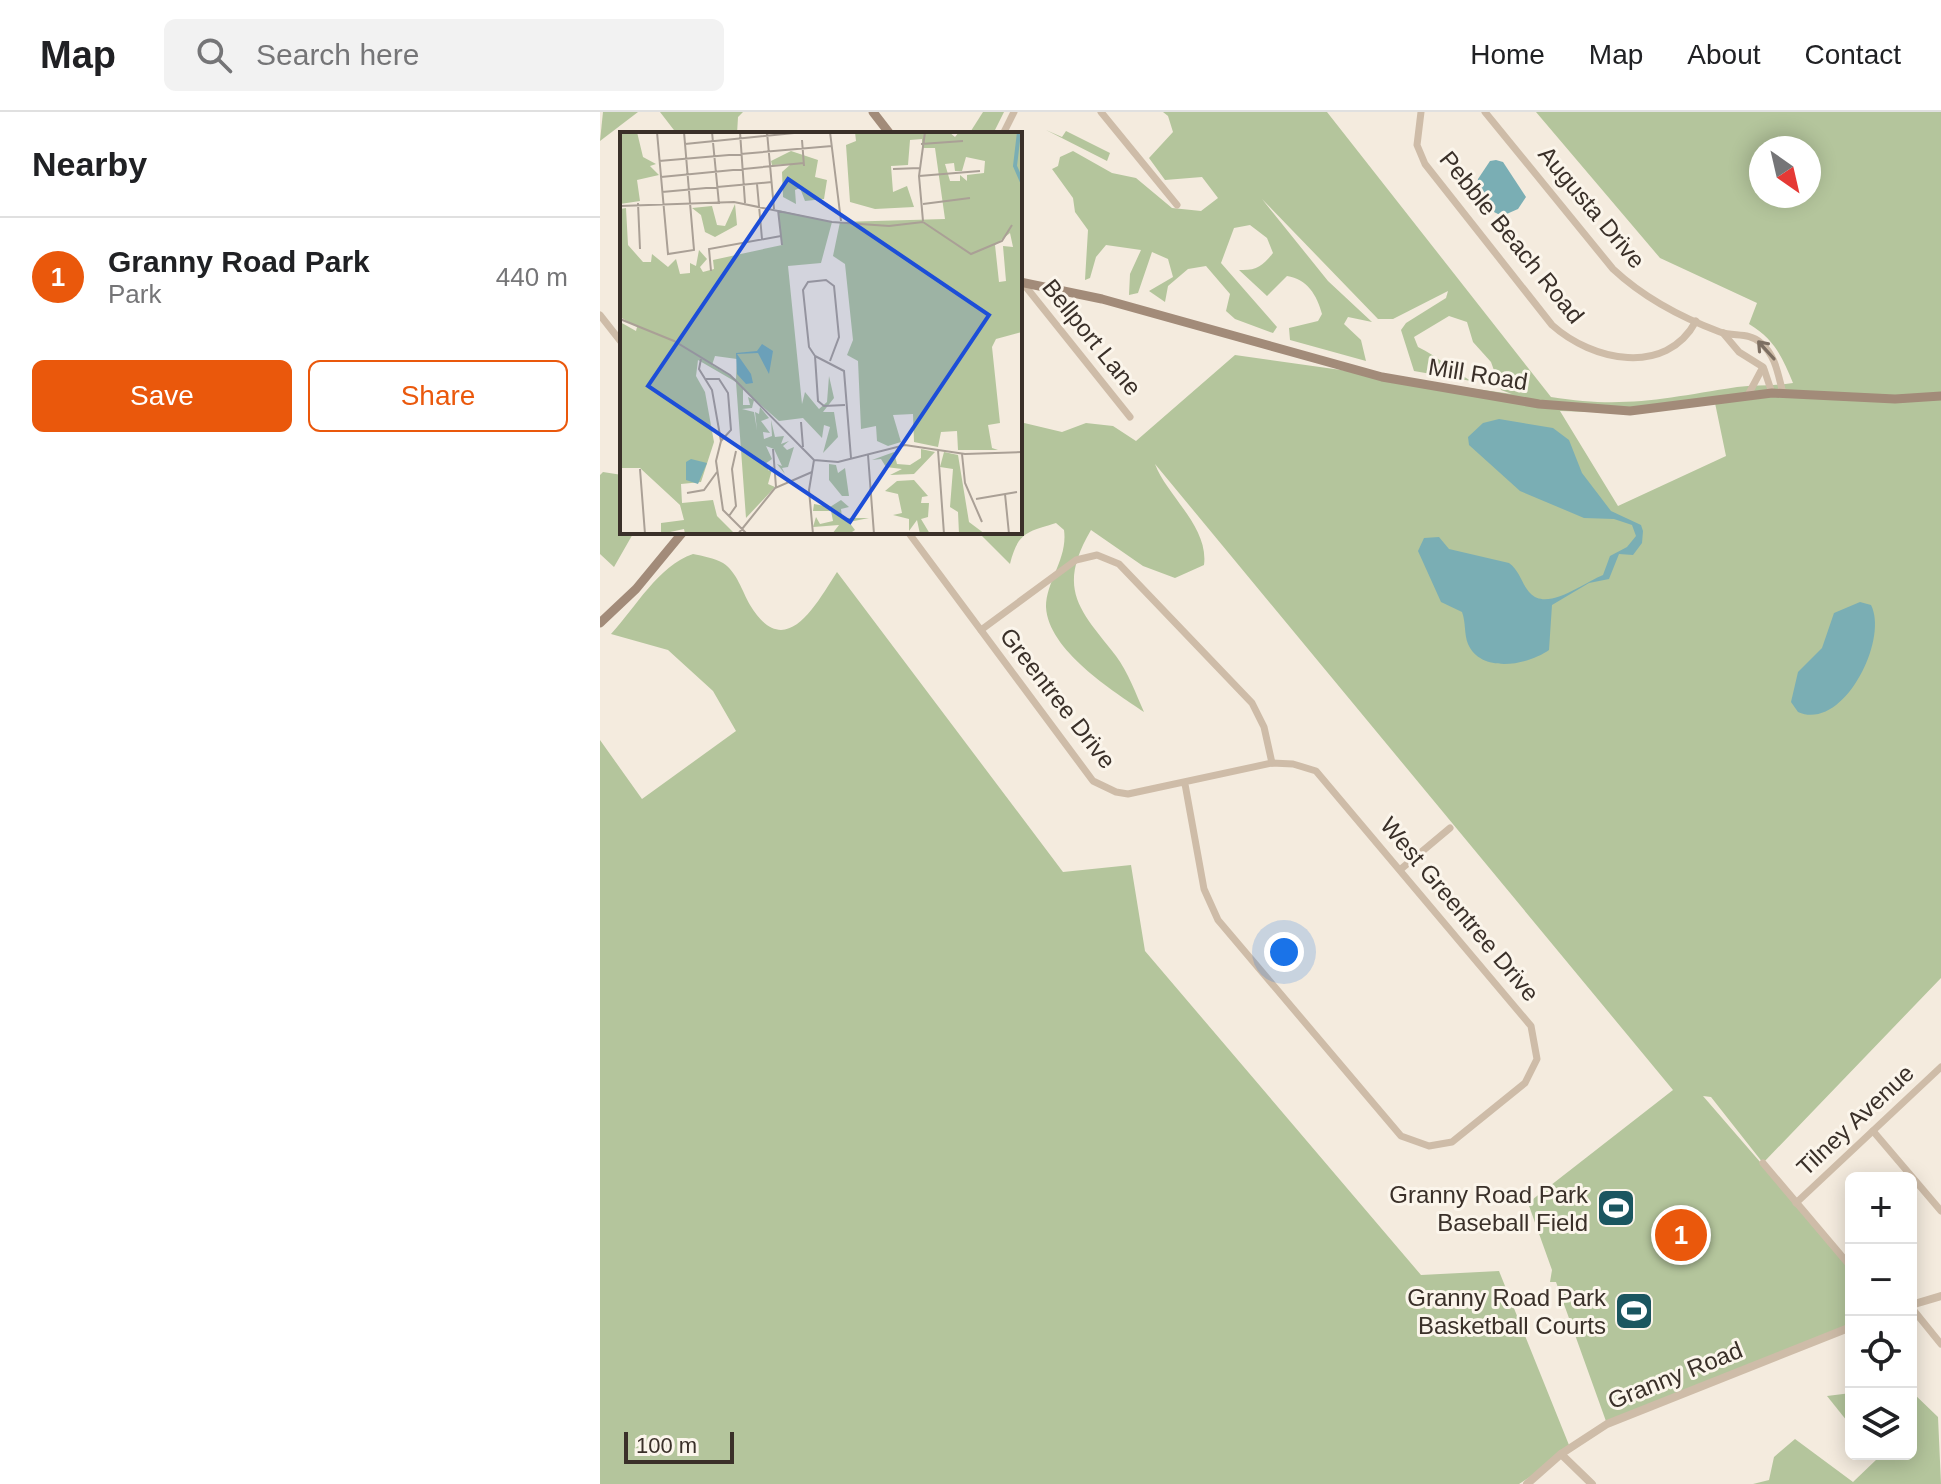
<!DOCTYPE html>
<html lang="en">
<head>
<meta charset="utf-8">
<style>
  :root { --surface:#fff; --page:#f2f2f2; --text:#202124; --muted:#757577; --line:#e0e0e0; --accent:#ea580c }
  body { margin:0; font-family:Arial,sans-serif; background:var(--page); color:var(--text) }
  .controls { position:absolute; right:24px; bottom:24px; display:grid; overflow:hidden; border-radius:12px; box-shadow:0 4px 20px #0003 }
  .controls button { width:72px; height:72px; display:grid; place-items:center; padding:0; border:0; border-bottom:2px solid var(--line); background:var(--surface); color:var(--text); font:40px sans-serif }
  .compass { position:absolute; left:1149px; top:24px; width:72px; height:72px; border-radius:50%; background:var(--surface); box-shadow:0 4px 20px #0003; rotate:146deg }
  .scale { position:absolute; left:24px; bottom:20px; width:110px; box-sizing:border-box; padding-left:8px; border:4px solid #3a3029; border-top:0; font-size:22px; line-height:28px; white-space:nowrap; color:#3a3029; -webkit-text-stroke:6px #fbf5eb; paint-order:stroke }
  .you { position:absolute; left:684px; top:840px; width:28px; height:28px; margin:-20px; border:6px solid #fff; border-radius:50%; background:#1a73e8; box-shadow:0 0 0 12px #1a73e833 }
  .badge { display:grid; place-items:center; width:52px; height:52px; border-radius:50%; background:var(--accent); color:#fff; font-size:26px; font-weight:700 }
  .pin { position:absolute; translate:-50% -50%; border:4px solid #fff; box-shadow:0 2px 8px #0006 }
  .list { margin:0; padding:0; list-style:none }
  h2 { display:flex; justify-content:space-between; align-items:center; height:104px; margin:0; padding:0 32px; font-size:34px }
  h2 small { font-size:26px; font-weight:400; color:var(--muted) }
  .list li { display:grid; grid-template-columns:52px 1fr auto; gap:24px; align-items:center; box-sizing:border-box; height:120px; padding:0 32px; border-top:2px solid var(--line) }
  .list b { display:block; font-size:30px; white-space:nowrap }
  .list p { margin:0; font-size:26px; white-space:nowrap; color:var(--muted) }
  .list em { font-size:26px; font-style:normal; color:var(--muted) }
  .actions { display:flex; gap:16px; padding:24px 32px }
  .actions a { flex:1; padding:18px 0; border:2px solid var(--accent); border-radius:12px; text-align:center; font-size:28px; color:var(--accent) }
  .actions .main { background:var(--accent); color:#fff }
  .icon { flex:none; width:44px; height:44px; fill:none; stroke:currentColor; stroke-width:2; stroke-linecap:round; stroke-linejoin:round }
  .map { position:relative; flex:none; width:1341px; height:1372px; overflow:hidden }
  header { display:flex; align-items:center; gap:48px; box-sizing:border-box; height:112px; padding:0 40px; background:var(--surface); border-bottom:2px solid var(--line) }
  header strong { font-size:38px }
  nav { display:flex; gap:44px; margin-inline-start:auto; font-size:28px }
  .search { width:560px; height:72px; background:var(--page); display:flex; align-items:center; gap:20px; box-sizing:border-box; padding:0 28px; border-radius:12px; color:var(--muted); font-size:30px }
  main { display:flex }
  aside { flex:1; background:var(--surface) }
  .map>svg:first-child { display:block }
</style>
</head>
<body>
<header>
<strong>Map</strong>
<div class="search"><svg class="icon" aria-label="search" viewBox="0 0 24 24"><circle cx="10" cy="10" r="6"/><path d="M15 15l6 6"/></svg>Search here</div>
<nav><a>Home</a><a>Map</a><a>About</a><a>Contact</a></nav>
</header>
<main>
<aside>
<h2>Nearby<small></small></h2>
<ul class="list">
<li><span class="badge">1</span><div><b>Granny Road Park</b><p>Park</p></div><em>440 m</em></li>
</ul>
<div class="actions"><a class="main">Save</a><a>Share</a></div>
</aside>
<div class="map">
<svg width="1341" height="1372" viewBox="0 0 1341 1372">
  <rect width="100%" height="100%" fill="#f4ebde"/>
  <g fill="#b4c59c" fill-rule="evenodd">
    <polygon points="3,0 38,0 0,29"/>
    <polygon points="60,0 143,0 138,5 137,22 77,22"/>
    <polygon points="383,0 404,0 393,22 369,22"/>
    <path d="M563,0H727L951,285C1024,297 1066,286 1137,275C1156,273 1175,274 1193,271C1182,244 1174,227 1149,212L1157,191L1060,146L936,0H1341V866L1163,1051L1111,985L1103,984L1251,1155V1216L1007,1312L956,1170H950L952,1158L928,1091L1073,978L555,352C567,384 609,415 604,453L575,466L543,454L491,418C456,478 480,498 516,544C528,560 536,582 544,600C513,579 448,538 446,495C446,469 468,447 464,418L456,411C427,420 418,420 410,452L378,420H420V310L462,320L486,311L513,314L536,329L635,243L912,282L901,278L891,250L873,230L867,210L849,204L814,225L818,235C838,245 851,257 871,269L814,259L801,218L806,211L846,186L848,179L793,207H778L662,87L728,169L772,210L748,205L744,212L761,228L766,249L690,228L689,216L718,209L722,202C717,183 707,167 687,164L667,184L639,158C656,159 663,154 673,141L667,126L650,113L634,116L621,151L677,215L673,221L635,207L626,199L630,182L606,154L588,157L568,174L565,190L549,179L573,165L568,147L552,140L538,181L529,183L530,162L541,138L506,133L496,145L490,166L485,168L488,118L475,100L473,86L452,57L458,54L460,45L473,39L512,61L536,66L572,96L601,99L618,86L602,65L565,68L549,46L573,20L568,4ZM1161,36H1209V84H1161ZM1115,291L1126,344L1018,394L960,299L1026,301Z"/>
    <polygon points="446,18 462,25 466,19 510,41 507,49"/>
    <polygon points="3,360 22,363 22,420 34,420 14,455 0,442 0,363"/>
    <path d="M93,442C103,444 114,446 123,451C137,460 142,479 150,493C185,551 215,494 237,460L463,760L531,753L545,839L821,1163L899,1159L971,1338L919,1372H0V628L42,687L136,619L113,579L68,538L11,522C36,495 58,454 93,442Z"/>
    <polygon points="1311,1279 1338,1305 1341,1372 1153,1372 1169,1368 1174,1345 1195,1327 1253,1370 1277,1347 1274,1342 1311,1342"/>
    <polygon points="1251,1281 1251,1314 1227,1284"/>
  </g>
  <g fill="#7aaeb4">
    <polygon points="896,48 903,50 926,85 918,97 902,104 892,99 876,78 878,67 890,49"/>
    <path d="M899,307L953,316L969,328L982,361L1011,399L1041,413L1043,419L1042,431L1033,443L1019,442L1009,467L989,471L952,493L949,538C928,553 881,562 868,532C864,522 866,511 862,500L841,490L818,439L824,426L839,425L849,437L909,451C920,459 921,471 930,481C947,500 985,470 1003,463L1010,444L1027,435L1036,424L1032,413L1014,407L984,406L920,379L869,333L868,325L883,311Z"/>
    <path d="M1260,490L1271,493C1289,528 1243,620 1198,600L1191,590L1198,560L1222,536L1234,501Z"/>
  </g>
  <g fill="none" stroke-linecap="round" stroke-linejoin="round">
    <g stroke="#cebca8" stroke-width="7">
      <polyline points="501,0 577,93"/>
      <path d="M821,0L817,33L825,52L952,213C992,249 1066,265 1096,209"/>
      <path d="M885,0L1013,157C1044,186 1080,205 1120,220C1134,225 1149,220 1161,231C1176,244 1178,263 1183,281"/>
      <polyline points="403,22 414,0"/>
      <polyline points="422,170 530,305"/>
      <polyline points="0,203 22,231"/>
      <polyline points="1123,221 1139,240 1163,255 1148,283"/>
      <polyline points="1164,257 1172,281"/>
      <polyline points="308,420 493,669 516,680 528,682 672,651 693,652 716,659 931,914 937,947 925,971 852,1030 829,1034 801,1024 618,808 604,777 585,672"/>
      <polyline points="381,518 476,448 497,443 519,452 652,591 664,615 672,651"/>
      <polyline points="801,757 850,716"/>
      <polyline points="1273,1019 1341,1099"/>
      <polyline points="1163,1051 1251,1155"/>
      <polyline points="1196,1091 1341,955"/>
      <polyline points="1311,1195 1341,1232"/>
    </g>
    <g stroke="#cebca8" stroke-width="8">
      <polyline points="1311,1193 1341,1184"/>
      <polyline points="961,1342 992,1372"/>
      <polyline points="927,1372 961,1342 1007,1312 1251,1215"/>
    </g>
    <g stroke="#a28b79" stroke-width="9">
      <polyline points="273,0 290,22"/>
      <polyline points="420,170 502,187 782,265 939,292 1030,299 1172,281 1295,287 1341,284"/>
      <polyline points="0,511 36,477 83,420"/>
    </g>
  </g>
  <defs><path id="oneway-shaft" d="M-6 0H5M1.5-3L5.5 0L1.5 3" fill="none" stroke-width="1.6" stroke-linecap="round" stroke-linejoin="round" transform="scale(2)"/></defs>
  <use stroke="#7d6f62" href="#oneway-shaft" transform="translate(1166 238) rotate(-132)"/>
  <defs>
    <g id="stadium-square" transform="scale(2)"><rect x="-9" y="-9" width="18" height="18" rx="4" fill="#1b5660" stroke="#fbf5eb"/><path d="M0-5a6.5 5 0 1 0 0 10a6.5 5 0 1 0 0-10ZM-3.5-1.8h7v3.6h-7Z" fill="#fff"/></g>
  </defs>
  <g fill-rule="evenodd">
    <use href="#stadium-square" x="1016" y="1096"/>
    <use href="#stadium-square" x="1034" y="1199"/>
  </g>
  <g text-anchor="middle" dominant-baseline="central" stroke-width="6" stroke-linejoin="round" paint-order="stroke">
    <g font-size="24" fill="#3a3029" stroke="#fbf5eb">
      <text transform="translate(992 95) rotate(50)">Augusta Drive</text>
      <text transform="translate(912 125) rotate(51)">Pebble Beach Road</text>
      <text transform="translate(492 225) rotate(51)">Bellport Lane</text>
      <text transform="translate(878 262) rotate(9)">Mill Road</text>
      <text transform="translate(458 586) rotate(52)">Greentree Drive</text>
      <text transform="translate(860 797) rotate(50)">West Greentree Drive</text>
      <text transform="translate(1255 1008) rotate(-43)">Tilney Avenue</text>
      <text transform="translate(1075 1263) rotate(-22)">Granny Road</text>
    </g>
    <g font-size="24" fill="#3a3029" stroke="#fbf5eb" text-anchor="end">
      <text x="988" y="1082">Granny Road Park<tspan x="988" dy="28">Baseball Field</tspan></text>
      <text x="1006" y="1185">Granny Road Park<tspan x="1006" dy="28">Basketball Courts</tspan></text>
    </g>
  </g>
  <g transform="translate(20 20)">
    <rect width="402" height="402" fill="#f4ebde"/>
    <path d="M0,0H17L23,25L36,32L30,34L39,43L17,48L20,69L0,72ZM235,0H329L335,5L339,0H402V200L376,207L372,215L380,291L368,293L372,316L378,318H338L337,299L321,300L318,315L294,310L293,282L273,283L281,310L268,314L257,309L256,294L241,297L238,229L227,223L233,208L225,132L213,124L220,90L325,87L315,16H302V7L290,8L288,33L271,34L273,60L287,54L294,75L255,77L230,70L226,13L236,9ZM346,25L365,29L364,41L347,43V49L340,43V49H330L325,32L334,31L335,39H342ZM390,101L393,115L383,114L386,149L379,150L375,113ZM171,19L198,28L195,45L207,48L204,67L185,69L180,56L175,58L176,72L163,65L162,40L171,32L152,33L151,29ZM115,72L117,93L95,105L85,100L81,83L72,76L92,74L97,93L105,94ZM6,76L8,113L23,130H31L32,122L48,135L56,127L60,142L70,141V131L76,134L79,118L87,127L80,135L83,140L94,137L93,128L162,113L158,78L212,90L201,131L168,134L182,272L185,260L199,277L207,270L209,244L214,266L203,280H214L218,305L203,321L210,295L204,293L202,306L183,286L159,289L123,257V273H130L128,265L134,268L132,276L122,277L134,280L137,298L135,280L139,282L140,275L149,286L141,289L150,301L143,300L144,307L152,304L151,288L155,305L164,304L161,312L169,309L163,314L167,318L174,315L168,335L162,336L165,342L157,332L162,334L154,317L146,314L152,327L145,332L149,339L153,334L148,352L155,355L126,386L116,250L78,228L76,244L85,260L94,310L81,350L61,352L62,371L93,368L97,384L115,402H65L64,397L41,402V391L64,388L60,373L20,336H0V190L16,199L17,195L0,185V77ZM95,224L117,227L116,247L92,233ZM301,317L315,320L294,342L270,343L282,337L266,335L261,327L252,328L274,320L277,332L290,333L301,326ZM324,320L338,323L349,390L365,402H339L338,380L330,375L333,337L320,335ZM209,332L216,333L218,341L225,336L229,364H222L209,348ZM294,348L308,364L302,365L301,371H309L308,385L301,387L310,402H300L297,388L289,399V387L273,383L282,381L278,362L265,359L277,349ZM221,368L229,375L221,377L222,386H249L229,390L235,398L229,402H212L219,393L193,395L196,385L200,392L213,389L211,379H193L194,372L210,375Z" fill="#b4c59c" fill-rule="evenodd"/>
    <path d="M142,212L153,219L149,242L138,221L117,222L131,242L133,251L126,252L117,242L116,221L137,219ZM71,327L87,331L78,352L66,348V330Z" fill="#7aaeb4"/>
    <path fill="none" stroke="#7aaeb4" stroke-width="4" d="M399,0L395,34L402,50"/>
    <path fill="none" stroke="#aaa096" stroke-width="2" d="M37,0L48,122L74,118L64,0M92,0L99,72M120,0L125,71M147,0L154,77M210,0L221,89M182,8L184,34M65,12L184,0M301,12L343,9M39,29L212,14M273,37L300,36M299,44L360,39M41,45L184,31M137,52L142,107M42,60L152,50M18,71L20,117M303,72L350,66M0,74L114,70L212,90L269,94L303,90M158,78L162,113M303,89L299,44L305,0M303,90L351,122L382,109L392,93M91,139L89,117L161,104M0,187L54,209L110,243L194,328L218,330L285,313L345,322L402,320M195,224L189,215L183,158L188,150L206,148L214,154L219,205L210,229M195,224L224,239L231,326M195,224L198,269L204,274L225,273M81,227L79,237L92,258L101,309L96,329L103,378L127,402M86,247H99L108,261L111,298L101,309M181,290L183,315M153,317L156,355M318,318L324,402M342,322L345,351L362,390M248,323L254,402M20,337L25,402M67,361L84,358L97,340M385,362L389,402M356,367L397,360M109,384L116,374L112,337L116,319M118,402L155,356L192,340M193,402L189,358L194,328"/>
    <path fill="#1d4ed8" fill-opacity="0.15" stroke="#1d4ed8" stroke-width="4" d="M168,47L369,183L230,390L28,254Z"/>
    <rect width="402" height="402" fill="none" stroke="#3a3029" stroke-width="4"/>
  </g>
</svg>
<div class="controls">
<button>+</button>
<button>−</button>
<button><svg class="icon" aria-label="locate" viewBox="0 0 24 24"><circle cx="12" cy="12" r="6"/><path d="M12 2v4M12 18v4M2 12h4M18 12h4"/></svg></button>
<button><svg class="icon" aria-label="layers" viewBox="0 0 24 24"><path d="M12 4l9 5-9 5-9-5zM3 14l9 5 9-5"/></svg></button>
</div>
<svg class="compass" viewBox="-18 -18 36 36"><path d="M0-13l5 13h-10z" fill="#e53935"/><path d="M0 13l5-13h-10z" fill="#757577"/></svg>
<div class="scale">100 m</div>
<div class="you"></div>
<div class="pin badge" style="left:1081px;top:1123px">1</div>
</div>
</main>
</body>
</html>
